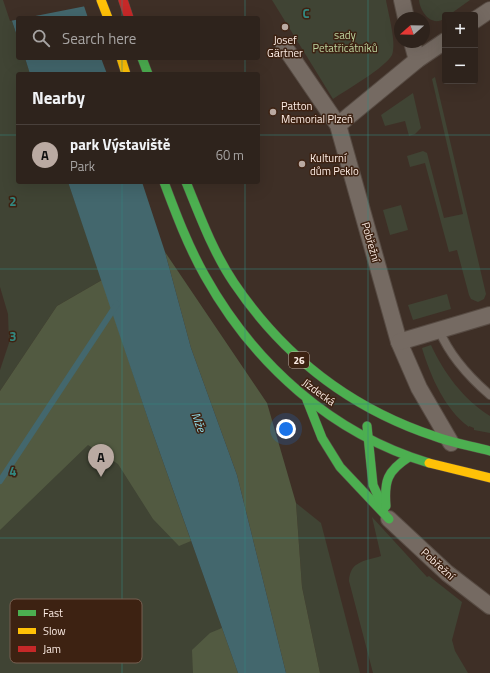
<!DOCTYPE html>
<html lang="en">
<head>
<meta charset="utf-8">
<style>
  :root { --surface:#2e231c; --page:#3a2f29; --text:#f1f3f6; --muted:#a7a4a3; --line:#49403b; --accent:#baaaa2 }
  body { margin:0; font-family:"Titillium Web",sans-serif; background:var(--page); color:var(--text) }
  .controls { position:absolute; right:12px; top:12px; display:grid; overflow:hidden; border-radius:4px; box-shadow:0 4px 16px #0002 }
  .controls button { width:36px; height:36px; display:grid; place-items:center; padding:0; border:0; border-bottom:1px solid var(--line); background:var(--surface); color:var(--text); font:20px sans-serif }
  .compass { position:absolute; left:394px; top:12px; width:36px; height:36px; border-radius:50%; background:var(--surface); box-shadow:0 4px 16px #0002; rotate:250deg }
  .you { position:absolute; left:286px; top:429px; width:14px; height:14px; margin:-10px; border:3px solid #fff; border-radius:50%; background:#1a73e8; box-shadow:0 0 0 6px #1a73e833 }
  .badge { display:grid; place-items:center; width:26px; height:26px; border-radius:50%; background:var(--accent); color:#111; font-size:13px; font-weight:700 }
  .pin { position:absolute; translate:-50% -33px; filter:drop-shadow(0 1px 2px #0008) }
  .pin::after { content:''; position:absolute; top:21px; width:14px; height:12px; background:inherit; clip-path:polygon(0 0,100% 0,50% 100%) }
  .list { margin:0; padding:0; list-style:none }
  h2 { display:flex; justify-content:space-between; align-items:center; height:52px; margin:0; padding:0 16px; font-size:17px }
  h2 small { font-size:13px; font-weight:400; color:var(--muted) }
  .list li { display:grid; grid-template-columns:26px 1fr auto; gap:12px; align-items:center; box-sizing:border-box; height:60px; padding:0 16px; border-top:1px solid var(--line) }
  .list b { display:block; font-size:15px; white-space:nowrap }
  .list p { margin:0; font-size:13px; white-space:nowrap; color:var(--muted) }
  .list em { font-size:13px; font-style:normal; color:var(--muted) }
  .icon { flex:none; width:22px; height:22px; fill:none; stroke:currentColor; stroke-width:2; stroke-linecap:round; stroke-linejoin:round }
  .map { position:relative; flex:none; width:490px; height:673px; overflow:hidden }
  .search { position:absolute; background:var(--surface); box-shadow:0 4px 16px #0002; left:16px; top:16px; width:244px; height:44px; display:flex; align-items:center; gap:10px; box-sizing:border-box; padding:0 14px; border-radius:4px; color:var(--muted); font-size:15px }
  .panel { position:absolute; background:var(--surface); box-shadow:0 4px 16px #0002; left:16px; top:72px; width:244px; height:112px; border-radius:4px }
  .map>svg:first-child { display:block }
</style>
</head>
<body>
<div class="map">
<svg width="490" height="673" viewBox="0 0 490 673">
  <rect width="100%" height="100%" fill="#3e2f26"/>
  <g fill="#404434">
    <polygon points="0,0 5,0 18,39 18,58 25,58 30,74 18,74 18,182 68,182 102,280 57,306 0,391 0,370 9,343 8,314 0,287"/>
    <path d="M272,0H386C388,13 397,43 392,55C385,68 346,90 333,99Z"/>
    <path d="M419,0H470L449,15H445V18C432,28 420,12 419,0Z"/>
    <polygon points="435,77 486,294 484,299 478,302 471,299 469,295 457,250 449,252 425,163 410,167 407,156 423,151 427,153 444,218 463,214 432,79"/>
    <polygon points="413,93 421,128 415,134 409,136 405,121 385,126 381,115"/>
    <polygon points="401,205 408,230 390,235 383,210"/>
    <polygon points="447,294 451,309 413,320 408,305"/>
    <polygon points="121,336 150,425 238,673 0,673 0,529"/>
    <path d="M431,345C444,373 463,399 490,416V433L474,430V428L469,426V427C445,410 430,375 422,348Z"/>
    <polygon points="296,503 321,523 360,673 320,673 302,587"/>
    <path d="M372,517L427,577L429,576L462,602L452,640L455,651L468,673H373L349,581C350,561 365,561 381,556Z"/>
  </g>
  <g fill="#525a41">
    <polygon points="165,252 267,403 296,503 302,587 320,673 286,673 237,475 191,348"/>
    <polygon points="102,280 150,425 191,541 179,546 153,519 118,464 88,445 0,530 0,391 57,306"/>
    <polygon points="222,628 238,673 193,673 192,650 210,633"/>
  </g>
  <g fill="#43676d">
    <polygon points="5,0 82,0 88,18 18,18 18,39"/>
    <polygon points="25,58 101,58 107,74 30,74"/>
    <polygon points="68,182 142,182 165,252 191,348 237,475 286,673 238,673 150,425"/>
  </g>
  <polygon fill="#3e2f26" points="3,0 84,0 86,6 10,21"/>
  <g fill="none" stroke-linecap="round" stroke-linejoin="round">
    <polyline stroke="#43676d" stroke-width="6" points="0,481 117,304"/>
    <g stroke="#574b43" stroke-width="10">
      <path id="lane" d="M439,330C450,356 469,377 490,395"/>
    </g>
    <g stroke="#574b43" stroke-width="18">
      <g id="street">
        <polyline points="402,0 406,18"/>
        <polyline points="475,20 490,10"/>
        <polyline points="412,42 417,60"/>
        <polyline points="284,46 338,125 399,342 419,388 451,443"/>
        <polyline points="338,125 417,60 445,41"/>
        <polyline points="399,342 490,315"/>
        <polyline points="389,519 447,573 490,606"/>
      </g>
    </g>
    <g stroke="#574b43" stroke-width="10">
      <g id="fast">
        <polyline points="142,58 148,74"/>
        <path d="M164,182C176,214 188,246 205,276C254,364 332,434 429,463"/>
        <path d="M186,182C200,216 213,252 234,283C284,357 350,408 434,436C452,443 472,446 490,451"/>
        <polyline points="307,400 322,438 340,467 389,519"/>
        <polyline points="367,426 373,485 384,509"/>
        <path d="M386,506C384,481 387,471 409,457"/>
      </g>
    </g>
    <g stroke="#574b43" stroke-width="10">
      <g id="slow">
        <polyline points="101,0 108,18"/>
        <polyline points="121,58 126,74"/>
        <polyline points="429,463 490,478"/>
      </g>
    </g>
    <g stroke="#574b43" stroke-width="10">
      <polyline id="jam" points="123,0 129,18"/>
    </g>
    <use href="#lane" stroke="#756a62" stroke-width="8"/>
    <use href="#street" stroke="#756a62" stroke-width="16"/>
    <use href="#fast" stroke="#4caf50" stroke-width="9"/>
    <use href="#slow" stroke="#ffc107" stroke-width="9"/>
    <use href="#jam" stroke="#c62828" stroke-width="9"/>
  </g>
  <path fill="none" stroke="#338880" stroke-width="1" stroke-opacity="0.55" d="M122,0V18M245,0V18M368,0V673M122,58V74M245,58V74M0,135H18M258,135H490M122,182V673M245,182V673M0,269H490M0,404H490M0,538H490"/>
  <g fill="#baaaa2" stroke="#3d2212" stroke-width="1.5">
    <circle cx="285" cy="27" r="4"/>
    <circle cx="273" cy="112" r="4"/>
    <circle cx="302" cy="164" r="4"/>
  </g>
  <g text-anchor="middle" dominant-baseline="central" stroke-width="3" stroke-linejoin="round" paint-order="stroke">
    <rect fill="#3d2212" stroke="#c3b0a6" stroke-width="1" x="289" y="352" width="20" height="16" rx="3"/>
    <g font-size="10" font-weight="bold" fill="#fdede5">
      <text x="299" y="360">26</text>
    </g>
    <g font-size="11" fill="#bed6a0" stroke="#3d2212">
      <text x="345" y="35">sady<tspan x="345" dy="13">Petatřicátníků</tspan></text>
    </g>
    <g font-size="11" fill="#fdede5" stroke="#3d2212" text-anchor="start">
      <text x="285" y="40" text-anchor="middle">Josef<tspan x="285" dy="13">Gӓrtner</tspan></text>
      <text x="281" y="106">Patton<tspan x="281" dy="13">Memorial Plzeň</tspan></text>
      <text x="310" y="158">Kulturní<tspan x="310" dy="13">dům Peklo</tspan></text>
    </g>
    <g font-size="11" fill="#fdede5" stroke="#3d2212">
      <text transform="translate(371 242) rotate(74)">Pobřežní</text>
      <text transform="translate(319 392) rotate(36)">Jízdecká</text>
      <text transform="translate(438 564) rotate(42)">Pobřežní</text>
    </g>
    <g font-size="12" font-style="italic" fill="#90dcea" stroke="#3d2212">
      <text transform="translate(199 422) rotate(70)">Mže</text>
    </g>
  </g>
  <rect x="10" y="599" width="132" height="64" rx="6" fill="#3d2212" stroke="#775f51" stroke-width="1"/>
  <rect x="18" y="610" width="18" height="6" fill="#4caf50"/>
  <rect x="18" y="628" width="18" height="6" fill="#ffc107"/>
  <rect x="18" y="646" width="18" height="6" fill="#c62828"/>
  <g font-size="11" fill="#fdede5">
    <text x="43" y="617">Fast</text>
    <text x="43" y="635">Slow</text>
    <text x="43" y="653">Jam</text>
  </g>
  <g font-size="13" text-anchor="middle" font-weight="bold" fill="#338880" stroke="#3d2212" stroke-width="3" stroke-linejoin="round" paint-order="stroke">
    <text x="306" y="18">C</text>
    <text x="13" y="206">2</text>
    <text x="13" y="341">3</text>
    <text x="13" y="476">4</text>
  </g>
</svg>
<div class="controls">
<button>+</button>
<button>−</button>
</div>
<svg class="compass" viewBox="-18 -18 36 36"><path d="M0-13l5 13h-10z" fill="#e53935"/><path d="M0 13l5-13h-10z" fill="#a7a4a3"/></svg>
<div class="you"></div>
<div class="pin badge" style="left:101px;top:477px">A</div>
<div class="search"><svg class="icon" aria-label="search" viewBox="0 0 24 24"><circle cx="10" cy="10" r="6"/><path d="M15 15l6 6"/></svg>Search here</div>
<section class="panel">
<h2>Nearby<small></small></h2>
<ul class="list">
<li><span class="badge">A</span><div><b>park Výstaviště</b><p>Park</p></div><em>60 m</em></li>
</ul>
</section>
</div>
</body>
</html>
